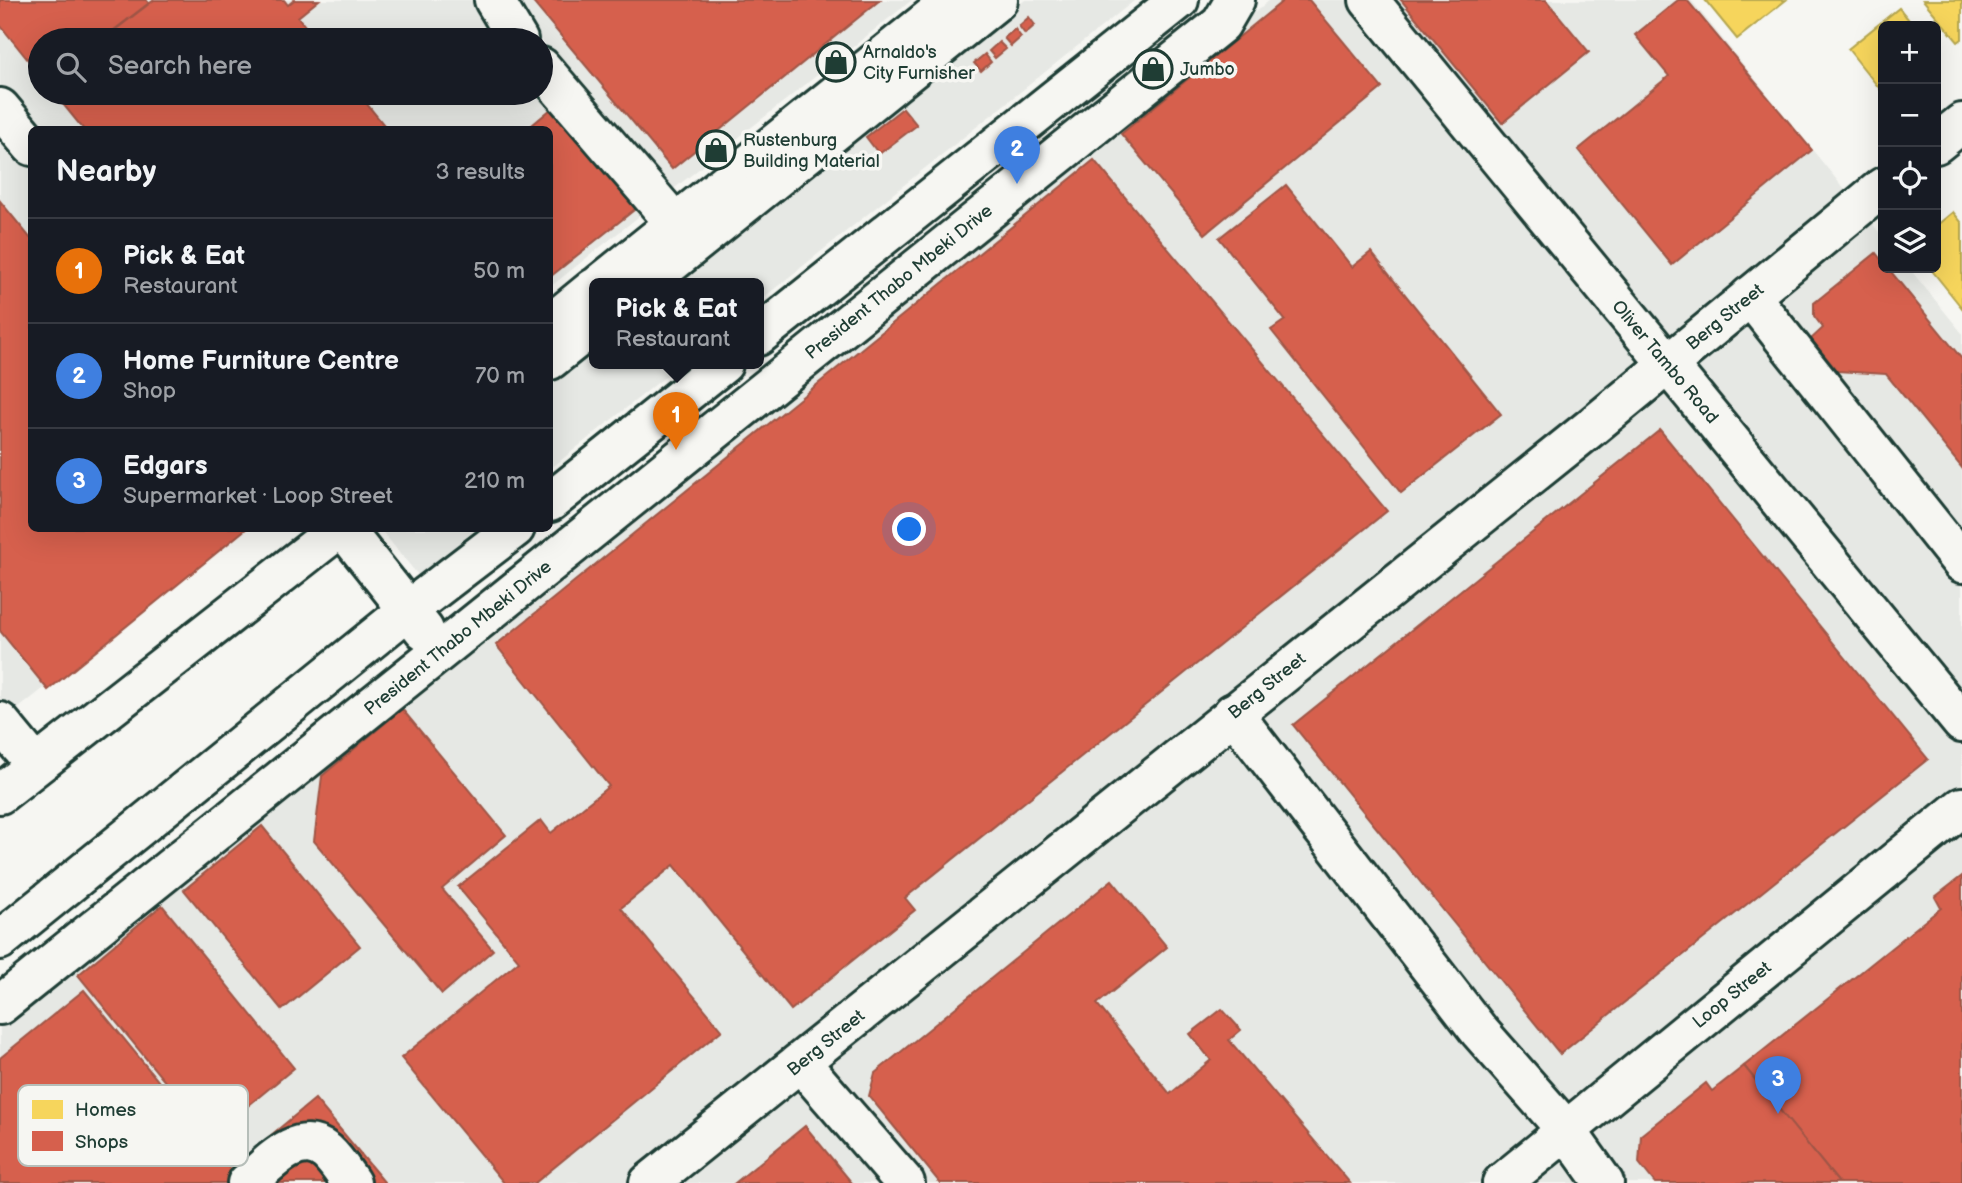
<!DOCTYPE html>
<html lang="en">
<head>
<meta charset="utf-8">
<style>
  :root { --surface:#171b24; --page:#242831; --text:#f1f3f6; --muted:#9ea1a6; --line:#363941; --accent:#b45309 }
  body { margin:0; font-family:"Balsamiq Sans",sans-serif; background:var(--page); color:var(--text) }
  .controls { position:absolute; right:21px; top:21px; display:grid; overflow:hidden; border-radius:10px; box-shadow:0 7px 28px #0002 }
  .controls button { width:63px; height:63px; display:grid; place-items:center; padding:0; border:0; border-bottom:2px solid var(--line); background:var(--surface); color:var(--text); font:35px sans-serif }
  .you { position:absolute; left:910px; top:530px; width:24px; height:24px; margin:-18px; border:5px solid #fff; border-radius:50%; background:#1a73e8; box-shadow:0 0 0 10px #1a73e833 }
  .badge { display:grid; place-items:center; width:46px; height:46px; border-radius:50%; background:var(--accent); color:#fff; font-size:23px; font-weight:700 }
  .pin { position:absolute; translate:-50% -58px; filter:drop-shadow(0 2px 4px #0008) }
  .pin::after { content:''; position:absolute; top:37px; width:24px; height:21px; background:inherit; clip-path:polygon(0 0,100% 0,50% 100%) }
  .popup { position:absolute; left:589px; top:278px; width:175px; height:91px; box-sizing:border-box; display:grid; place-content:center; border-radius:10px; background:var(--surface); filter:drop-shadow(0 2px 5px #0005); font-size:23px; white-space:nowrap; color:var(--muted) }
  .popup b { font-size:26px; color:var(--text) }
  .popup::after { content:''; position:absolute; left:50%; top:100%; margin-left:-14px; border:14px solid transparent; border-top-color:var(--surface) }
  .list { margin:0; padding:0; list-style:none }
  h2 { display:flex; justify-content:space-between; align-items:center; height:91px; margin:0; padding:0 28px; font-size:30px }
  h2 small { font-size:23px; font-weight:400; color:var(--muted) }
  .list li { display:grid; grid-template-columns:46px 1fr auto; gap:21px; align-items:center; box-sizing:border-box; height:105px; padding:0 28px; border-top:2px solid var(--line) }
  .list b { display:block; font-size:26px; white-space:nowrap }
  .list p { margin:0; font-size:23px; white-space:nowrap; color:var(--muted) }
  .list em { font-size:23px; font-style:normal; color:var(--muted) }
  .icon { flex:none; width:38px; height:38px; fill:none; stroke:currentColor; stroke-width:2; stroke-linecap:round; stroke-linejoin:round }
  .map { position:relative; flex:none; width:1962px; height:1183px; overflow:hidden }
  .search { position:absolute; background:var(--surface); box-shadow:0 7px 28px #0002; left:28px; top:28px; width:525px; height:77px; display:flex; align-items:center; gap:18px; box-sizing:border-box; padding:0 24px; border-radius:38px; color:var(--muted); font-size:26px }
  .panel { position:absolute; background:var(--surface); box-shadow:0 7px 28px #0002; left:28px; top:126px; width:525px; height:406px; border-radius:10px }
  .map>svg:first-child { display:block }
</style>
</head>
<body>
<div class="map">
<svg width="1962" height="1183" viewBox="0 0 1962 1183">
  <rect width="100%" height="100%" fill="#f6f6f2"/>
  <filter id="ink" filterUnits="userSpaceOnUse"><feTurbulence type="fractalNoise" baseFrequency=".0143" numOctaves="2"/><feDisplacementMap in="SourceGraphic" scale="14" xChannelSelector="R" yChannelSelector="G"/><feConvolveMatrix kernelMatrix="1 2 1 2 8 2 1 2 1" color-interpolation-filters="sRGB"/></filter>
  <g filter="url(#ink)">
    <g fill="#e6e8e4" fill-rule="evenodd">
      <path d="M0,0H912L550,287V130H32V528L245,529L0,723ZM40,40H541V93H40Z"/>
      <polygon points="1025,0 1135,0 758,302 758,284 671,284"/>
      <polygon points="1270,0 1691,0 1883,237 1883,268 1909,268 1962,333 1962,1183 0,1183 0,1023"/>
      <polygon points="594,346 594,364 681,364 550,469 550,381"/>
      <polygon points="380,529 476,529 418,575"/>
    </g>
    <g fill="#f6d55c" stroke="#b6a750" stroke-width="2">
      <polygon points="1705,0 1786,0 1737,39"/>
      <polygon points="1923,0 1962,0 1962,39 1958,42"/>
      <polygon points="1899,8 1914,26 1883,26 1883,93 1848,49"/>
      <polygon points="1953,212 1962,223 1962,308 1930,268 1936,268 1936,226"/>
    </g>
    <g fill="#d6604d" stroke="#9f5646" stroke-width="2">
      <polygon points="0,0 146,0 149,3 101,40 40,40 40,75 0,25"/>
      <polygon points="154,0 284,0 288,5 294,0 319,0 298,17 316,40 102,40"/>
      <polygon points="531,0 880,0 672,169"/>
      <polygon points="1284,0 1309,0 1382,88 1205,234 1121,134"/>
      <polygon points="1401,0 1546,0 1589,52 1502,123"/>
      <polygon points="1678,0 1687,0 1812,150 1672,265 1578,150 1669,76 1635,35"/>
      <polygon points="1029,17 1035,25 1025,34 1019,26"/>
      <polygon points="1015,29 1021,37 1011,46 1004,38"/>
      <polygon points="999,42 1006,49 995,58 989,51"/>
      <polygon points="985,54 991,62 981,71 974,63"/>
      <polygon points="54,93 358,93 388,130 84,130"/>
      <polygon points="557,104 639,206 550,277 550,130 526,130"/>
      <polygon points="903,108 917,125 879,154 866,137"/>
      <polygon points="1094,160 1387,511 905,898 915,910 791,1010 674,865 621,908 722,1030 535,1183 504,1183 401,1058 519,961 458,887 541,820 551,833 609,786 496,645"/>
      <polygon points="1286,185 1352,267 1371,252 1501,414 1401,493 1271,330 1285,320 1219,238"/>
      <polygon points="0,201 32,240 32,528 247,528 48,690 0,631"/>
      <polygon points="1876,253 1883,262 1883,268 1888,268 1962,359 1962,468 1886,374 1837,371 1811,339 1823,328 1814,316 1814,303"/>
      <polygon points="1660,430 1928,759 1560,1054 1293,725"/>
      <polygon points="402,709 506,835 442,889 493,950 442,994 314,841 322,776"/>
      <polygon points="262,826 360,946 282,1010 184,890"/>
      <polygon points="1962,876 1962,1183 1839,1183 1744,1066 1941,908 1935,897"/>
      <polygon points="1112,880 1167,947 1097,1004 1170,1094 1211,1060 1190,1034 1222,1009 1241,1030 1229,1040 1350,1183 940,1183 869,1096 875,1073"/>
      <polygon points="162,905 294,1068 210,1137 78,975"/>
      <polygon points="84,990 230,1169 315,1099 385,1183 0,1183 0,1058"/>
      <polygon points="1744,1066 1839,1183 1655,1183 1639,1163 1641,1135 1706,1083 1712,1091"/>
      <polygon points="805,1126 852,1183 735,1183"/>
    </g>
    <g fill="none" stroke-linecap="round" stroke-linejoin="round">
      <g stroke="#1f3d34" stroke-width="44">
        <g id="minor">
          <polyline points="494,0 518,40"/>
          <polyline points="541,67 675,223"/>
          <polyline points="0,108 32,146"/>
          <polyline points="1936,144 1962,123"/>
          <polyline points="600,284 953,0"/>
          <polyline points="645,284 998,0"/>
          <polyline points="1750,296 1962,563"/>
          <polyline points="550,324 594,288"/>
          <polyline points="758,336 1179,0"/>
          <polyline points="550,360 594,325"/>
          <polyline points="550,502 723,364"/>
          <polyline points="343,528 424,630"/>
          <polyline points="1233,713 1480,1032 1567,1131 1604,1183"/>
          <polyline points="0,722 24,751"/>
          <polyline points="0,794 340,528"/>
          <polyline points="0,940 408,610 515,528"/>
          <polyline points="0,1005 1221,24 1235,0"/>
          <polyline points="801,1063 905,1183"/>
          <path d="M247,1183C268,1165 298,1128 327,1152C336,1160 344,1173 351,1183"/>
          <polyline points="649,1183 1594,425 1883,187"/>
          <polyline points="1502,1183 1962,807"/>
        </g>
      </g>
      <g stroke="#1f3d34" stroke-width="44">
        <polyline id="major" points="1369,0 1962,723"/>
      </g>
      <use href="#minor" stroke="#f6f6f2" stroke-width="38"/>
      <use href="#major" stroke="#f6f6f2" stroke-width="38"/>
    </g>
  </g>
  <defs>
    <g id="shop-ring" transform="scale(2.0125)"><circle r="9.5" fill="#f6f6f2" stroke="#1f3d34" stroke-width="1.5"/><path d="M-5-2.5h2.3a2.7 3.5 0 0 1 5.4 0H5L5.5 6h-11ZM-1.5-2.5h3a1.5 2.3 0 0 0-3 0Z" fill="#1f3d34"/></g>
  </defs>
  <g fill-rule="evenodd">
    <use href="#shop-ring" x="836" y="62"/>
    <use href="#shop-ring" x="1153" y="69"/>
    <use href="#shop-ring" x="716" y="150"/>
  </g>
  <g text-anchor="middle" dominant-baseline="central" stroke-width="7" stroke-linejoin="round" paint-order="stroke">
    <g font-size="18" fill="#1f3d34" stroke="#f6f6f2" text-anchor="start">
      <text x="863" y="52">Arnaldo's<tspan x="863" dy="21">City Furnisher</tspan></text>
      <text x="1180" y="69">Jumbo</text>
      <text x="743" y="140">Rustenburg<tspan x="743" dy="21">Building Material</tspan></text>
    </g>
    <g font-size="18" fill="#1f3d34" stroke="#f6f6f2">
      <text transform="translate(899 282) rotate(-39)">President Thabo Mbeki Drive</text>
      <text transform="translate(1725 317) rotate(-39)">Berg Street</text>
      <text transform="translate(1665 362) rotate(50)">Oliver Tambo Road</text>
      <text transform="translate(458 638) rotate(-39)">President Thabo Mbeki Drive</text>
      <text transform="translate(1267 686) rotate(-39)">Berg Street</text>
      <text transform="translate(1732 995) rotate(-39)">Loop Street</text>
      <text transform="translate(826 1043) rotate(-39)">Berg Street</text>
    </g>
  </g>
  <rect x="18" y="1085" width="230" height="81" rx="10" fill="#f6f6f2" stroke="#b6beb9" stroke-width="2"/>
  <rect x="32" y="1100" width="31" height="19" fill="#f6d55c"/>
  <rect x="32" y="1131" width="31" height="20" fill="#d6604d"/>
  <g font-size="19" fill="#1f3d34">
    <text x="75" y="1116">Homes</text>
    <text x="75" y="1148">Shops</text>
  </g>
</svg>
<div class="controls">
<button>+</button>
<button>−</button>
<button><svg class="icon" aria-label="locate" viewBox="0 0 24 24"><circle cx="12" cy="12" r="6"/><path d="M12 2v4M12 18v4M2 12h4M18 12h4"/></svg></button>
<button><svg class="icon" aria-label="layers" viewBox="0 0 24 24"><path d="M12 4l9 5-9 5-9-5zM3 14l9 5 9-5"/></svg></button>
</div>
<div class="you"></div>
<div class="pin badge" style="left:676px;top:450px;background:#e8710a">1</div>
<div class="popup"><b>Pick &amp; Eat</b>Restaurant</div>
<div class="pin badge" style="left:1017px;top:184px;background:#3f7fe0">2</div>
<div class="pin badge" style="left:1778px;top:1114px;background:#3f7fe0">3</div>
<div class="search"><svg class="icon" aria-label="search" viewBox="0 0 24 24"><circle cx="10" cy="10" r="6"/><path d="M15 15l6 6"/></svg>Search here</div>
<section class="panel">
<h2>Nearby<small>3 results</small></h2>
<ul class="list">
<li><span class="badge" style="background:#e8710a">1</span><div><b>Pick &amp; Eat</b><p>Restaurant</p></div><em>50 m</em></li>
<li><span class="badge" style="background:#3f7fe0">2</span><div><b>Home Furniture Centre</b><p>Shop</p></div><em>70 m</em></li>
<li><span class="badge" style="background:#3f7fe0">3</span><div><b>Edgars</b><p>Supermarket · Loop Street</p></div><em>210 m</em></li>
</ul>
</section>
</div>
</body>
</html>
